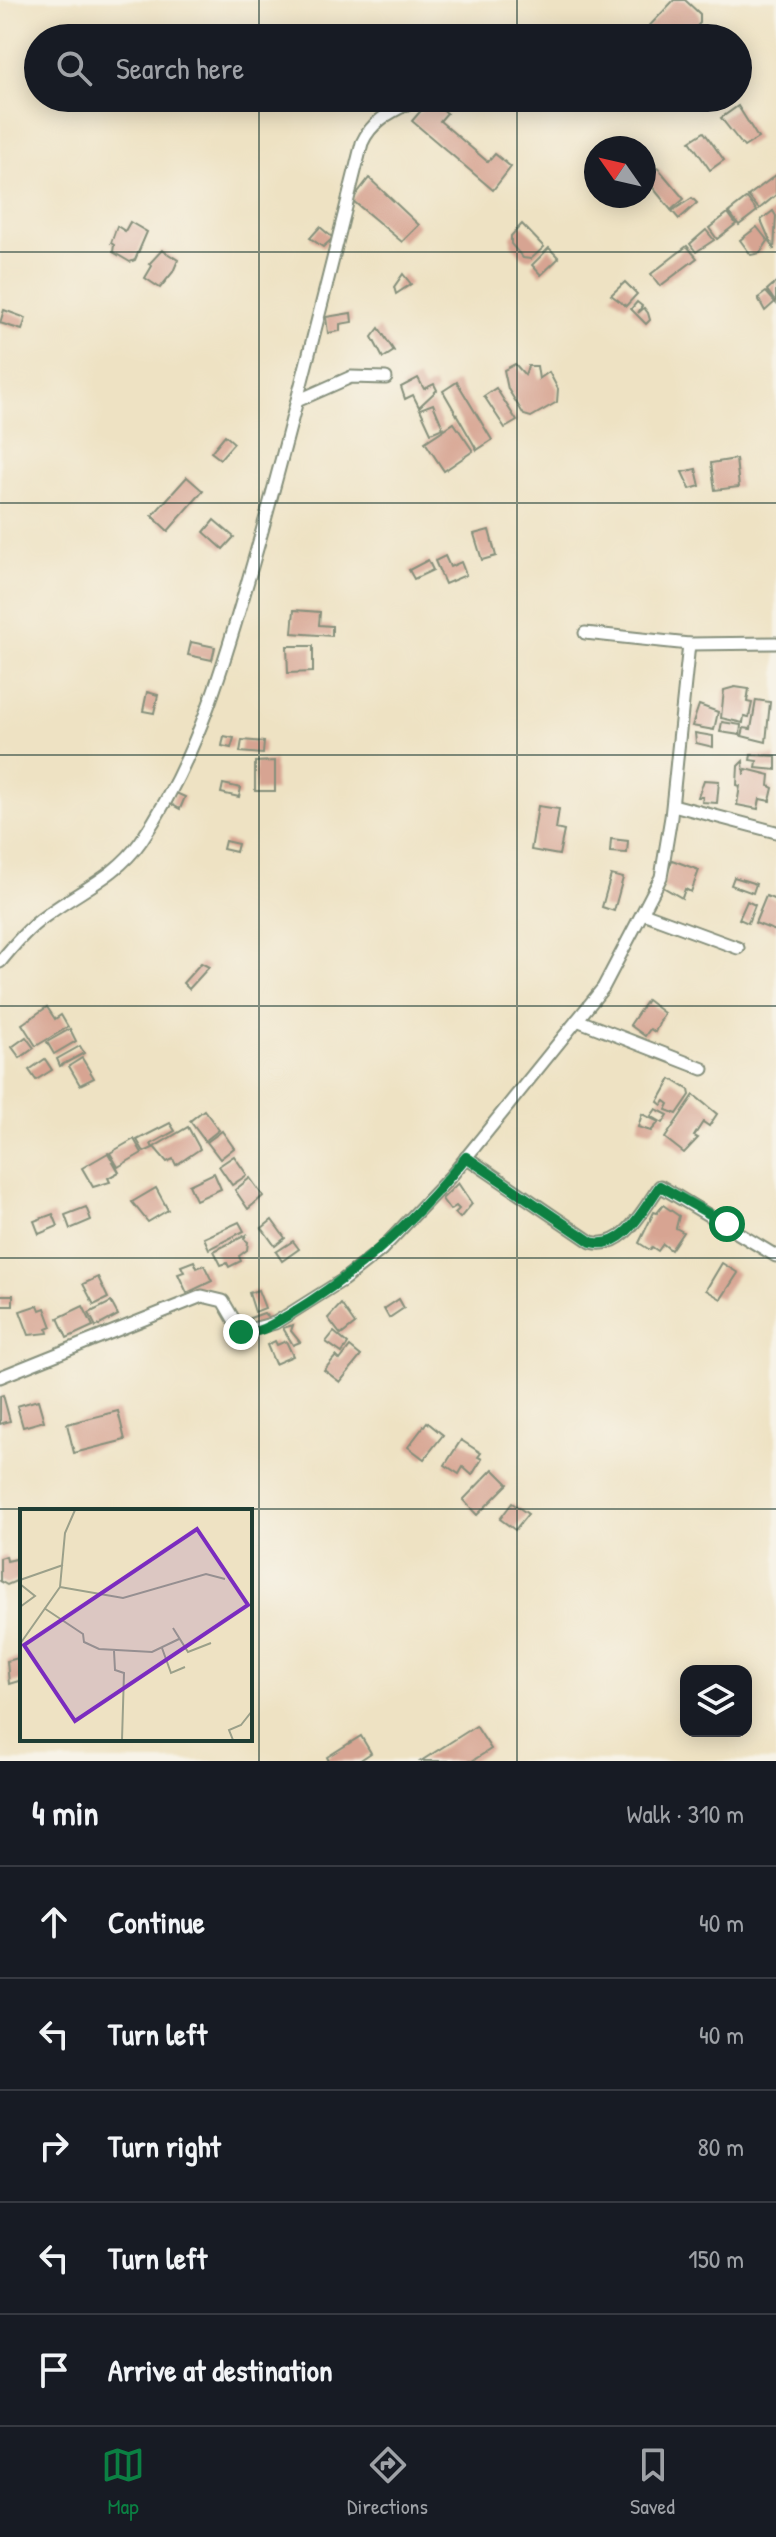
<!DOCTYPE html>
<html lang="en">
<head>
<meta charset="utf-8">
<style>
  :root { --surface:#171b24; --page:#242831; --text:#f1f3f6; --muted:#9ea1a6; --line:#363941; --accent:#0b8043 }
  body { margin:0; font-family:"Patrick Hand",sans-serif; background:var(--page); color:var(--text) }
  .controls { position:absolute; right:24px; bottom:24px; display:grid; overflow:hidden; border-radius:16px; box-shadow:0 4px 20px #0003 }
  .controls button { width:72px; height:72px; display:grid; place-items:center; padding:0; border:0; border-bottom:2px solid var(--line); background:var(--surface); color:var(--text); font:40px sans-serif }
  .compass { position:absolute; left:584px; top:136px; width:72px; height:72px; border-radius:50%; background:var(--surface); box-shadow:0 4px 20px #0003; rotate:304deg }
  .stop { position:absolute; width:24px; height:24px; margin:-18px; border:6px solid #0b8043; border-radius:50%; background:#fff }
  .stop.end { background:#0b8043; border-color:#fff; box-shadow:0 2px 8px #0008 }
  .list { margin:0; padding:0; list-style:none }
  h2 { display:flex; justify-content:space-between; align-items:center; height:104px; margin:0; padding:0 32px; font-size:34px }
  h2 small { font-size:26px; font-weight:400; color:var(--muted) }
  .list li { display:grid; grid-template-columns:52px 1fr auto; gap:24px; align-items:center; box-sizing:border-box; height:112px; padding:0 32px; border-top:2px solid var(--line) }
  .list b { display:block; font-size:30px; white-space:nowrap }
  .list em { font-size:26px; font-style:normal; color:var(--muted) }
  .icon { flex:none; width:44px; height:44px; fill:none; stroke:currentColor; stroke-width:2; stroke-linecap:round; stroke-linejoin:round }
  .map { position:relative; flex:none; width:776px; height:1761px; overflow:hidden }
  .search { position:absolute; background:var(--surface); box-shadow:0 4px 20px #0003; left:24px; right:24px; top:24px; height:88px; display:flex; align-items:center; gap:20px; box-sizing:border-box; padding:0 28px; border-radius:44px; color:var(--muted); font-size:30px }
  .sheet { height:664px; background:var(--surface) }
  nav { display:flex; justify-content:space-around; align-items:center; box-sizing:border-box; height:112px; border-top:2px solid var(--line); background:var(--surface); font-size:22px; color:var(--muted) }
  nav a { display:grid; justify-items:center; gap:4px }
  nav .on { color:var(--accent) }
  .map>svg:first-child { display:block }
</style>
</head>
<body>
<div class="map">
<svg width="776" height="1761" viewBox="0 0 776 1761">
  <rect width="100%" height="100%" fill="#f7f3e8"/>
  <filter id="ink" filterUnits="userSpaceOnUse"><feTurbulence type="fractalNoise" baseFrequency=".0125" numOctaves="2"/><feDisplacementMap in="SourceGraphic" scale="16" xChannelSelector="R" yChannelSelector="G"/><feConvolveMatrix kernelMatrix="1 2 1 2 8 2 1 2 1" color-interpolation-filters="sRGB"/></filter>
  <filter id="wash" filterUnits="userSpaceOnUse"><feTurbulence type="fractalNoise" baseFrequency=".006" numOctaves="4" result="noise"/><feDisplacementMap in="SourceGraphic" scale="32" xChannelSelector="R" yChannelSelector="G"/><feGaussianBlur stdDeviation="1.8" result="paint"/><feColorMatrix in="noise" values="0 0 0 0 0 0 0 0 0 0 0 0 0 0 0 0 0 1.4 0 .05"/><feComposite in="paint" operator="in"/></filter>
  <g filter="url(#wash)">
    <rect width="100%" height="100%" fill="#eee2c3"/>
    <g id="blocks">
      <g fill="#d7a492">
        <polygon points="674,0 685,0 700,14 700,23 686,38 638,38"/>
        <polygon points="431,99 447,113 440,121 488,162 495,154 511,167 493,190 412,121"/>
        <polygon points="738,106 758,138 744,147 721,118"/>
        <polygon points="704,132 724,160 710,170 690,141"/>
        <polygon points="658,168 684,199 671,210 645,178"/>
        <polygon points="776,175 776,195 759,209 748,196"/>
        <polygon points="369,178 419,225 402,242 352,200"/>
        <polygon points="692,198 697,203 679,219 672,211"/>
        <polygon points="747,198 757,211 739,225 729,212"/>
        <polygon points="773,211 776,216 774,250 761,220"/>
        <polygon points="728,213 736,224 717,239 709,228"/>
        <polygon points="130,222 147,232 135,260 130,262 113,252 114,245 111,243 117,226 125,231"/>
        <polygon points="522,224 544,247 531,259 523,258 511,244 511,236"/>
        <polygon points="320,227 333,238 323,247 310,238"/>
        <polygon points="757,227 768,241 760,253 751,255 740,240"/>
        <polygon points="706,230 714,240 696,252 690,244"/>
        <polygon points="687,246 697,258 660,286 651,274"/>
        <polygon points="549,248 559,258 541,275 532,265"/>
        <polygon points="162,250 178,260 173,272 160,288 145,278 152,266 149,264"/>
        <polygon points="403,274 411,284 396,294 394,287"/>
        <polygon points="625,282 637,294 626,306 611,295"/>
        <polygon points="776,282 776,303 767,290"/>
        <polygon points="766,292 775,302 765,311 758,298"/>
        <polygon points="637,302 642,306 638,313 644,308 648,313 650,320 646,324 631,309"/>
        <polygon points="4,310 26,318 22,330 0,323"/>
        <polygon points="351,313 352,322 340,324 340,331 328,333 326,317"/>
        <polygon points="379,328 394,351 383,358 372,337"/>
        <polygon points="515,364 525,375 528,366 537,366 539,379 549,372 558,389 557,402 531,417 524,415 508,389 504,370"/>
        <polygon points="418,378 424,389 434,384 437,390 419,407 413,395 405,399 401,387"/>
        <polygon points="457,382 492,440 477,450 443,391"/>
        <polygon points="496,388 517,421 505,428 484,396"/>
        <polygon points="433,404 443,428 431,433 420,409"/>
        <polygon points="454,423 473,451 444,471 425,442"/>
        <polygon points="225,435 234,443 220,459 211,452"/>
        <polygon points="736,459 739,487 715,490 711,463"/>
        <polygon points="696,469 700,486 690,489 682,472"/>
        <polygon points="187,477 203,491 168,531 152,516"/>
        <polygon points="214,520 234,537 223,549 204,532"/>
        <polygon points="489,530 496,556 482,560 474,534"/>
        <polygon points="445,556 450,567 461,562 466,575 445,584 435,561"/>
        <polygon points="428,560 433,570 414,579 409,570"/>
        <polygon points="294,610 320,612 319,625 332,626 332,636 292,633"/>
        <polygon points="191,642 215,647 212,660 188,655"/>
        <polygon points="287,646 313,646 313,672 288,673"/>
        <polygon points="735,687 749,689 747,702 752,703 749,717 744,716 743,723 721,718 724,690"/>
        <polygon points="147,692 158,695 154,713 143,711"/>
        <polygon points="756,700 770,702 766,742 742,736 744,728 751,729"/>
        <polygon points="699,705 718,712 714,730 692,726"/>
        <polygon points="722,722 741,725 740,735 720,732"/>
        <polygon points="695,733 713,736 713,747 696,743"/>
        <polygon points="224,736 234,738 231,748 222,746"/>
        <polygon points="242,740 264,742 263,754 240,752"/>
        <polygon points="751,755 776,756 776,770 756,768 757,761 750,760"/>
        <polygon points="275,761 275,791 255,791 255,762"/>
        <polygon points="743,761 744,775 746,769 770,775 769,786 773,788 770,801 760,799 758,809 737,805 740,786 737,785 738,766"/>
        <polygon points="704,780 719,781 717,803 702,802 703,797 698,797"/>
        <polygon points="223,784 241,788 239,797 221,793"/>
        <polygon points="176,793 185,797 180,809 171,804"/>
        <polygon points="538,806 559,809 556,829 564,831 559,855 531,850"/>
        <polygon points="611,839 628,841 627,853 610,852"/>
        <polygon points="225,841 238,844 236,852 223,849"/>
        <polygon points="672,860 699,870 691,892 685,889 682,898 663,887"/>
        <polygon points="611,875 623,878 614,911 602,907"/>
        <polygon points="734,877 756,884 753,893 731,885"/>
        <polygon points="766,896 776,900 776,931 755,923"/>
        <polygon points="747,901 755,905 748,923 739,919"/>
        <polygon points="201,963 209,967 189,989 183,983"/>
        <polygon points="647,1000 664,1013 655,1032 650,1029 645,1036 630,1025"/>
        <polygon points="47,1007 55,1019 61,1015 68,1027 36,1046 22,1024"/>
        <polygon points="70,1029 76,1041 54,1054 47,1042"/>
        <polygon points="26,1037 34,1048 20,1058 12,1047"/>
        <polygon points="80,1046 84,1053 60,1066 57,1059"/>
        <polygon points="82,1058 94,1078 80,1085 69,1066"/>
        <polygon points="45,1059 52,1070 36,1080 29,1070"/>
        <polygon points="671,1079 689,1090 690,1095 677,1114 666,1110 669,1104 665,1101 662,1105 658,1102"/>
        <polygon points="694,1095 717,1114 709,1126 703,1122 694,1136 698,1138 684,1153 665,1138"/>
        <polygon points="656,1109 668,1115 663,1123 651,1116"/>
        <polygon points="204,1110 219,1130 205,1141 190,1121"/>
        <polygon points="642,1114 659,1122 651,1131 638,1127"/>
        <polygon points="170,1123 175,1131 151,1144 153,1148 144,1152 137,1140"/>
        <polygon points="188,1127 200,1149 176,1165 173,1159 167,1162 154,1147"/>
        <polygon points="222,1131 234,1148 220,1159 207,1142"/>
        <polygon points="134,1139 142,1153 118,1167 110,1153"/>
        <polygon points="108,1153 119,1172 108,1178 110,1182 93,1187 82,1168"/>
        <polygon points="234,1156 247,1175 232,1185 219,1166"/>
        <polygon points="214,1173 221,1189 196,1200 189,1185"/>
        <polygon points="250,1178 263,1196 248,1209 235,1190"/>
        <polygon points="458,1183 472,1204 460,1218 455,1213 459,1209 456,1206 450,1210 442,1199"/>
        <polygon points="156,1188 168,1210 148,1222 132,1202"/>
        <polygon points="663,1205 679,1216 676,1228 683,1232 671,1250 663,1244 658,1251 652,1247 650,1250 639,1243 654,1212 657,1213"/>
        <polygon points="86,1207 91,1220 70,1229 65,1215"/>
        <polygon points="53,1214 58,1226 39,1234 34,1221"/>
        <polygon points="272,1220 285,1238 275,1246 262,1228"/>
        <polygon points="239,1222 244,1231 209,1249 204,1238"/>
        <polygon points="246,1235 244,1239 248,1242 247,1250 239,1256 241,1261 229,1267 227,1263 221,1265 214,1251"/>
        <polygon points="293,1241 299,1249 282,1261 276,1252"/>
        <polygon points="194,1261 197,1268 204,1265 212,1281 187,1293 178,1274 184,1272 181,1266"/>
        <polygon points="722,1263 738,1273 721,1299 706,1290"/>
        <polygon points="98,1277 108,1298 94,1305 83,1284"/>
        <polygon points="258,1290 265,1308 255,1312 249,1293"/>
        <rect x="0" y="1295" width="13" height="11"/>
        <polygon points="399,1299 404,1308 389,1318 384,1309"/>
        <polygon points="111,1302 118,1315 96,1327 89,1313"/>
        <polygon points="341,1304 355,1324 341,1335 328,1318"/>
        <polygon points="38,1305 40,1310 45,1308 52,1327 47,1329 48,1333 29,1335 20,1311"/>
        <polygon points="83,1306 93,1326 67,1338 58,1318"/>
        <polygon points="264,1313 272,1322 252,1326 250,1318"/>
        <polygon points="293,1325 291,1331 300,1342 293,1345 283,1328"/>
        <polygon points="334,1332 348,1344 342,1353 326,1342"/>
        <polygon points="275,1341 277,1345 286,1341 293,1356 275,1364 267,1345"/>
        <polygon points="350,1347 361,1356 340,1382 324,1370 336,1356 340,1360"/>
        <polygon points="3,1395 10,1421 0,1424 0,1396"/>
        <polygon points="38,1400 44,1421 23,1427 17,1406"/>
        <polygon points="118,1411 125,1440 74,1453 67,1424"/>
        <polygon points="427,1422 443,1435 424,1459 408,1447"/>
        <polygon points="461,1440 481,1453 478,1457 482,1459 472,1475 463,1467 459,1474 445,1465"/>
        <polygon points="493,1469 508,1484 477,1515 463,1500"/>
        <polygon points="512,1503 528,1514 515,1530 500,1519"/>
        <polygon points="6,1556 7,1561 16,1559 21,1579 7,1585 0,1581 0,1558"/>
        <polygon points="22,1657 22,1680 9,1684 7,1661"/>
        <polygon points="476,1726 491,1749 472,1761 421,1761"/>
        <polygon points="361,1736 371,1753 359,1761 329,1761 327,1757"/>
      </g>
    </g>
  </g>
  <g filter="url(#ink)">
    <use href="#blocks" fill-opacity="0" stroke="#86907c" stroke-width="2"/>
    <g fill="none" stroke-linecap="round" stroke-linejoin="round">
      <g stroke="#86907c" stroke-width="15">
        <g id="minor">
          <polyline points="486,38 487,37"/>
          <polyline points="297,401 351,377 386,378"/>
          <polyline points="585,633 689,644 776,643"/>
          <polyline points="673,805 776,832"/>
          <polyline points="643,913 738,948"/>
          <path d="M0,962C14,945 28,928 47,915C80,890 116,877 141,841C200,755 229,648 257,549C295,414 328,279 362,143C373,118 396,110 419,98"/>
          <polyline points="577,1020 703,1069"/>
          <path d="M466,1157L591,1242C624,1251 643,1209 660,1186L776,1256"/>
          <polyline points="0,1377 202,1296 223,1301 241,1332 275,1323 343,1280 381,1250 452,1175 603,988 661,877 671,817 689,644"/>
        </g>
      </g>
      <use href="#minor" stroke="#fff" stroke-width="11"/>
    </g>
  </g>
  <g fill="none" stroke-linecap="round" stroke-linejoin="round" filter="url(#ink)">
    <path stroke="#0b8043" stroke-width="10" d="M241,1332C258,1336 278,1321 292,1313C360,1272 416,1219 466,1157L591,1242C624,1251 643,1209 660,1186L727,1224"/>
  </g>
  <path fill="none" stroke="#1f3d34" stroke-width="2" stroke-opacity="0.55" d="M259,0V38M517,0V38M259,98V1761M517,98V1761M0,252H776M0,503H776M0,755H776M0,1006H776M0,1258H776M0,1509H776"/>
  <g transform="translate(20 1509)">
    <rect width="232" height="232" fill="#eee2c3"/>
    <path fill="none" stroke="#9ba08a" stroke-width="2" d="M0,71L43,56M0,75L15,87L0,98M40,78L103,89L186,65L205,70M24,99L63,125L64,133L79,140L132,143L159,130M153,119L168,143L191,134M0,135L40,78L45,24L55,1M142,139L151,164L165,158M94,142L95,161L104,164L102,231M213,231L209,221L221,216L232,202"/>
    <path fill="#7b2cbf" fill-opacity="0.15" stroke="#7b2cbf" stroke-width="4" d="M177,20L228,96L55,212L4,136Z"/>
    <rect width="232" height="232" fill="none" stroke="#1f3d34" stroke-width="4"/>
  </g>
</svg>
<div class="controls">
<button><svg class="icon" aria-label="layers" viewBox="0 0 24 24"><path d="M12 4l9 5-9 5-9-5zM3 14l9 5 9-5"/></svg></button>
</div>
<svg class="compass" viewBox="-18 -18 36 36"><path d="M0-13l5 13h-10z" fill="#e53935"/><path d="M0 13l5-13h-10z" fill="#9ea1a6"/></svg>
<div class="stop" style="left:727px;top:1224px"></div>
<div class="stop end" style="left:241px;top:1332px"></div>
<div class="search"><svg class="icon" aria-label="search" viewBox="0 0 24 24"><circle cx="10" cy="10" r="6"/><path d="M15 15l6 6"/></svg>Search here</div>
</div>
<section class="sheet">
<h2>4 min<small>Walk · 310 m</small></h2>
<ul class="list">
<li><svg class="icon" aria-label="ahead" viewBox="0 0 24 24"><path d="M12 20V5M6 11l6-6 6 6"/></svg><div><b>Continue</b></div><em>40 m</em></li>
<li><svg class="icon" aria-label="left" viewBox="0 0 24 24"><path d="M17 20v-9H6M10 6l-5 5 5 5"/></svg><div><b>Turn left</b></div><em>40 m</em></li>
<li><svg class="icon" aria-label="right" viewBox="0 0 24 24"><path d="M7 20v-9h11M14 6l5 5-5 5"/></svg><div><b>Turn right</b></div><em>80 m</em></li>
<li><svg class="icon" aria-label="left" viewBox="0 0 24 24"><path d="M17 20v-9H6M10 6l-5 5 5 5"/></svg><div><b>Turn left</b></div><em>150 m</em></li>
<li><svg class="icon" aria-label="arrive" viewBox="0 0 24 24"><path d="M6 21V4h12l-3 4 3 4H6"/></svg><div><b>Arrive at destination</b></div></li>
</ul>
</section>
<nav>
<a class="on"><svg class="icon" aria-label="map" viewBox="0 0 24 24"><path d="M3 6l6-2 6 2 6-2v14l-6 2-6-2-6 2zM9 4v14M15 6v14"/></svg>Map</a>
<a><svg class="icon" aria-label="directions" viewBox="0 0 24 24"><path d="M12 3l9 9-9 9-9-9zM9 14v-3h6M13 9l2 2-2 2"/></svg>Directions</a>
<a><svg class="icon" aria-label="saved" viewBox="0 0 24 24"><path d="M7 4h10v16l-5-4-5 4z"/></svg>Saved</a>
</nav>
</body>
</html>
